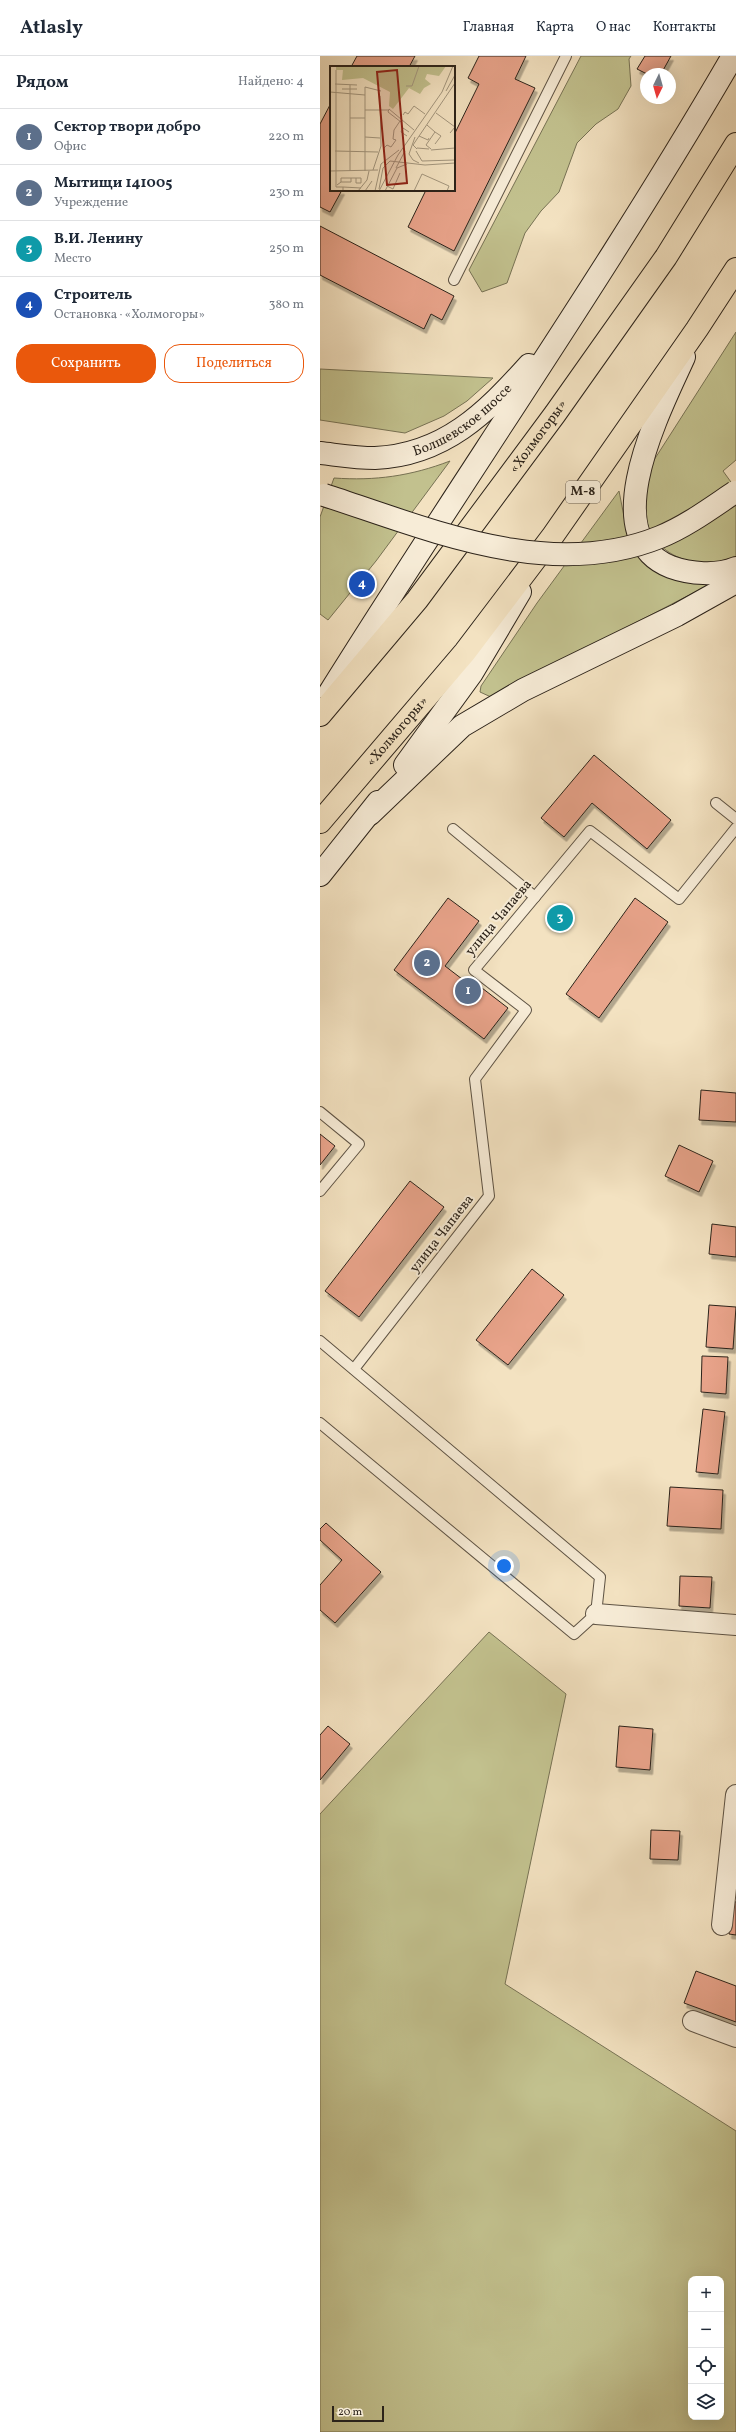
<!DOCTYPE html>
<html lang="ru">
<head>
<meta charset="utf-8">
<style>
  :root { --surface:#fff; --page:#f2f2f3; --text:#1f2937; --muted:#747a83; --line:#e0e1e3; --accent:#ea580c }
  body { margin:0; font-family:Vollkorn,serif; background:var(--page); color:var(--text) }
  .controls { position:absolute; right:12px; bottom:12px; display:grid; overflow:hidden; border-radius:8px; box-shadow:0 4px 16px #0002 }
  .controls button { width:36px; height:36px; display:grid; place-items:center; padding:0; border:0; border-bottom:1px solid var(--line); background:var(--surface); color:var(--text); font:20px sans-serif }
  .compass { position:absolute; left:320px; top:12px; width:36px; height:36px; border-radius:50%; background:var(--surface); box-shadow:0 4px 16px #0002; rotate:185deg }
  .scale { position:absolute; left:12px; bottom:10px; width:52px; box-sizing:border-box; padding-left:4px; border:2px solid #2c231a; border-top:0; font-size:11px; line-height:14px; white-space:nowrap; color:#2c231a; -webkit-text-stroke:3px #f7ecd7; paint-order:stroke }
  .you { position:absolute; left:184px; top:1510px; width:14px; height:14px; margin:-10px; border:3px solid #fff; border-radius:50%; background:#1a73e8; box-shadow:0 0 0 6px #1a73e833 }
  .badge { display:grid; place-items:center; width:26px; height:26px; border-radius:50%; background:var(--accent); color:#fff; font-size:13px; font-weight:700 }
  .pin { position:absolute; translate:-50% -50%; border:2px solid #fff; box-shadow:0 1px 4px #0006 }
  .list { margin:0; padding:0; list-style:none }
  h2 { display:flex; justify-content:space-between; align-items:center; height:52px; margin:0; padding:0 16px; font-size:17px }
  h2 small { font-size:13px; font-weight:400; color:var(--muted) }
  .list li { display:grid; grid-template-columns:26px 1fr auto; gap:12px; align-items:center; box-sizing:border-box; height:56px; padding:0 16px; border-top:1px solid var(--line) }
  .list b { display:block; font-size:15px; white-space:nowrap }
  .list p { margin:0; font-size:13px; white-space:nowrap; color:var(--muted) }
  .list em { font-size:13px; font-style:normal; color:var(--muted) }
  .actions { display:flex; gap:8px; padding:12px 16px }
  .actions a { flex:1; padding:9px 0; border:1px solid var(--accent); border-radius:16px; text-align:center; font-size:14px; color:var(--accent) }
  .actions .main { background:var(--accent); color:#fff }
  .icon { flex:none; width:22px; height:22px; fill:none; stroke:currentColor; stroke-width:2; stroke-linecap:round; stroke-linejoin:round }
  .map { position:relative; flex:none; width:416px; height:2376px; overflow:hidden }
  header { display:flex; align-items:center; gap:24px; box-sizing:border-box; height:56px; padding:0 20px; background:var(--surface); border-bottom:1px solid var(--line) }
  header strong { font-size:19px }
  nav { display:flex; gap:22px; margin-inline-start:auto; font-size:14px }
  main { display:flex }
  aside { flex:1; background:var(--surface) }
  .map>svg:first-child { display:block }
</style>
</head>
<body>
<header>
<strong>Atlasly</strong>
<nav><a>Главная</a><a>Карта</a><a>О нас</a><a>Контакты</a></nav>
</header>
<main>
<aside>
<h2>Рядом<small>Найдено: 4</small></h2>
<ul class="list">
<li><span class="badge" style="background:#5c6f8a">1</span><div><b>Сектор твори добро</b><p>Офис</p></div><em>220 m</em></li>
<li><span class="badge" style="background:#5c6f8a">2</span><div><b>Мытищи 141005</b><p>Учреждение</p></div><em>230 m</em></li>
<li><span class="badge" style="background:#0f9aa8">3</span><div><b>В.И. Ленину</b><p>Место</p></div><em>250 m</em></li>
<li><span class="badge" style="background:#1a4fb4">4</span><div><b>Строитель</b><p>Остановка · «Холмогоры»</p></div><em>380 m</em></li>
</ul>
<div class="actions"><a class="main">Сохранить</a><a>Поделиться</a></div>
</aside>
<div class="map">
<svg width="416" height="2376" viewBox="0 0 416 2376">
  <defs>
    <filter id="shadow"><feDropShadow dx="2.5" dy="4.5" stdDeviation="0" flood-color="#0004"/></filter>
  </defs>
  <rect width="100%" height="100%" fill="#f3e2c1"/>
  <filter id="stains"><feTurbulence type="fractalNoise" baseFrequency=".005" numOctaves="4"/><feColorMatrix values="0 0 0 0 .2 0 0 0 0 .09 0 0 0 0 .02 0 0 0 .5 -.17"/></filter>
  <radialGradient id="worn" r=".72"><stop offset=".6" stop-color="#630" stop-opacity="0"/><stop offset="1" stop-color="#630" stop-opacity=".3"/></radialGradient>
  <g fill="#c2c18e" stroke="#777254" fill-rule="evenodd">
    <polygon points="261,0 311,0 309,3 311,30 298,53 276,68 257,87 239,136 221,155 205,177 187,227 162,236 149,214"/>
    <path d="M416,276V404L403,415L416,433V501C404,504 392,509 380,507C324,500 313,449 334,404Z"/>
    <polygon points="0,313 173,322 147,345 124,360 85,377 0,364"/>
    <path d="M130,405L56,505L8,564L0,558V461L14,422C55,425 91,420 130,405Z"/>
    <polygon points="299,435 308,481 387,530 171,641 160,636 161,630 217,547"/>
    <path d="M169,1576L246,1638L185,1928L416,2075V2376H0V1758ZM371,2223H401V2361H371Z"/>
  </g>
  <g fill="#e8a38a" stroke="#2c231a" filter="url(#shadow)">
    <polygon points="37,0 95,0 89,11 31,11"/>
    <polygon points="159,0 206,0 195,23 215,32 134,195 88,171 106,134 134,134 134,79 159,28 148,22"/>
    <polygon points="325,0 351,0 341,18 327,18 317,13"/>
    <polygon points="11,47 11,134 22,134 10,156 0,151 0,68"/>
    <polygon points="0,170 134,240 122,264 111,258 104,273 0,219"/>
    <polygon points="274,699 351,764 327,793 272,747 244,781 221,762"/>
    <polygon points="128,842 159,865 125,910 159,936 162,932 188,952 164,983 74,914"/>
    <polygon points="315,842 348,866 279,962 246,938"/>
    <polygon points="381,1034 416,1037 416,1066 379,1064"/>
    <polygon points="0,1078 15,1090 0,1109"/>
    <polygon points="359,1089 393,1105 379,1136 345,1120"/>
    <polygon points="90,1125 124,1151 39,1261 5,1235"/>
    <polygon points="392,1168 416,1171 416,1201 389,1198"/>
    <polygon points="212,1213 244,1239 188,1309 156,1284"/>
    <polygon points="389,1249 416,1251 413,1293 386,1291"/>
    <polygon points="382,1300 408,1301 406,1338 381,1336"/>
    <polygon points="383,1353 405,1356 398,1418 376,1416"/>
    <polygon points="350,1431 403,1434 401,1473 347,1470"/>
    <polygon points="6,1467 61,1516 15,1567 0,1554 0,1529 22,1504 0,1484 0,1473"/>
    <polygon points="360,1520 392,1521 390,1552 359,1550"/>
    <polygon points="8,1670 30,1688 0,1724 0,1679"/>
    <polygon points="299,1670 333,1673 330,1714 296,1711"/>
    <polygon points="331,1774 360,1775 358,1804 330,1803"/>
    <polygon points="412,1845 416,1846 416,1879 409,1878"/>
    <polygon points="376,1915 416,1930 416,1966 364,1947"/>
  </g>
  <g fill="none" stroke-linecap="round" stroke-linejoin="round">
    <g stroke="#5e5344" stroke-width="12">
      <g id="lane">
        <polyline points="134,224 246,0"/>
        <polyline points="396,747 416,763"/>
        <polyline points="133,773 215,841"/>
        <polyline points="0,1056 39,1088 0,1135"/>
        <polyline points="0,1285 280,1521 276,1558 254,1578 0,1367"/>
        <polyline points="34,1313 169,1140 155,1023 206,954 154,914 270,775 359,843 416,772"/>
      </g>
    </g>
    <g stroke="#5e5344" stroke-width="22">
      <g id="street">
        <polyline points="276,1558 416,1569"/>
        <polyline points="402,1869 416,1739"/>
        <polyline points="373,1965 416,1981"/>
      </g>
    </g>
    <g stroke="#2c231a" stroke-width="24">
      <g id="secondary">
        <path d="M364,301C342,350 273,481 351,511C370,518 397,520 416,512"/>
        <path id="s1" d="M0,397C18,399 36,402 55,402C124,399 166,357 209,309"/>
        <path d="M10,636C143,423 287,217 413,0"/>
        <polyline points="85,709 152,617 200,536"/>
        <polyline points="50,758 142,670 203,634 357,559 416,526"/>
        <polyline points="0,819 58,746"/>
      </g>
    </g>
    <g stroke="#2c231a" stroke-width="24">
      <g id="highway">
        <path id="s2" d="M0,659L97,544L235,358L346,201L416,88"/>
        <path id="s3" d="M0,766L145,596L232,481L377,273L416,213"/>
      </g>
    </g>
    <use href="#lane" stroke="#f7ecd7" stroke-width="10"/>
    <use href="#street" stroke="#f7ecd7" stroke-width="20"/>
    <use href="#secondary" stroke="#f7ecd7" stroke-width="22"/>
    <use href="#highway" stroke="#f3e2c1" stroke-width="22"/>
    <g stroke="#2c231a" stroke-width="24" stroke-linecap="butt">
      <path id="secondary-bridge" d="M4,439C109,473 229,526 340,481C367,470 391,452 415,436"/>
    </g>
    <use href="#secondary-bridge" stroke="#f7ecd7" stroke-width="22"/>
  </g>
  <g text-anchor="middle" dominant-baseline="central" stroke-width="4" stroke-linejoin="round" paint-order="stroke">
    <rect fill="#f7ecd7" stroke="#695f53" stroke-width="1" x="246" y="425" width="34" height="22" rx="3"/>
    <g font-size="13" font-weight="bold" fill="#2c231a">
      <text x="263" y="436">М-8</text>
    </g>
    <g font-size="14" fill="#2c231a" stroke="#f7ecd7">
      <text stroke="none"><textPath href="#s1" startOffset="153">Болшевское шоссе</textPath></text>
      <text stroke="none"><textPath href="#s2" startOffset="354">«Холмогоры»</textPath></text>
      <text stroke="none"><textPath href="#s3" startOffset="119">«Холмогоры»</textPath></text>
      <text transform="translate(179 862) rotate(-50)">улица Чапаева</text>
      <text transform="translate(122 1178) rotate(-52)">улица Чапаева</text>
    </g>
  </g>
  <g transform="translate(10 10)">
    <rect width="125" height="125" fill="#f3e2c1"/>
    <path d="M6,0H116L109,10L97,8L95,13L101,18L94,22L90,28L79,22L63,43L59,40L60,26L33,12L12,14L13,4H6Z" fill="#c2c18e"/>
    <path fill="none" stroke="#a3967e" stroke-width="1" d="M6,4V121H13V125M5,18L27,19M76,20H82L89,0M12,23H27M116,25L125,9M0,26L35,29M59,43L84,64M59,43L58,46L71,56M35,44H58M106,47L125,61L120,67M73,49L75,46L78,48L84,40L95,48M20,52H35M97,59L105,66L96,79L101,83M77,70L71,66L73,62L79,66M89,70L98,74L99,72M35,71L50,72M85,71L79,88L83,94L89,97M105,78L111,70L105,66M54,82L57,79L61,81L66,74L63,73L64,64L70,55M87,82L99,83M87,83L83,79L125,17M101,84L125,82M5,85L48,86M86,85L92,95L125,94M66,102L75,85M43,104L51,80L50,30M0,105L48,104M20,105V19M35,105V21L51,25M11,116V112H21M7,119L11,116H21V112H31V117H26V112M57,120L63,123L70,107M13,121L31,122M49,123L53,102L60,95L95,99L125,97M28,125L37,114L39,105M35,125L42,115M45,125L51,98L69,84M49,125L68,89L112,26L123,0M55,125L67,102L77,98M84,125L92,108L119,120L117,125"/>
    <path fill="#8f2418" fill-opacity="0.15" stroke="#8f2418" stroke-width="2" d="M67,4L77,117L57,119L47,6Z"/>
    <rect width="125" height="125" fill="none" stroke="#2c231a" stroke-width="2"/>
  </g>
  <rect width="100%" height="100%" filter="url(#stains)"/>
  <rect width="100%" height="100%" fill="url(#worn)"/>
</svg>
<div class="controls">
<button>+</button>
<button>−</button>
<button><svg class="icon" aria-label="locate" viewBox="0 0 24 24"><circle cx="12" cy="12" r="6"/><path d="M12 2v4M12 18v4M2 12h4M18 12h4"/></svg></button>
<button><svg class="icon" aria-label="layers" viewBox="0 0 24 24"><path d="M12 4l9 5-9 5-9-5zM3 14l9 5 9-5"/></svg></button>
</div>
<svg class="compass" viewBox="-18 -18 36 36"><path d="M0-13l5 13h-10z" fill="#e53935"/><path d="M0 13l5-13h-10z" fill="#747a83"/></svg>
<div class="scale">20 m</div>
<div class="you"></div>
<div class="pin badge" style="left:148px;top:935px;background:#5c6f8a">1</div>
<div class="pin badge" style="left:107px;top:907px;background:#5c6f8a">2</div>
<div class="pin badge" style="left:240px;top:862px;background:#0f9aa8">3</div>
<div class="pin badge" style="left:42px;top:528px;background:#1a4fb4">4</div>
</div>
</main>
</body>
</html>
